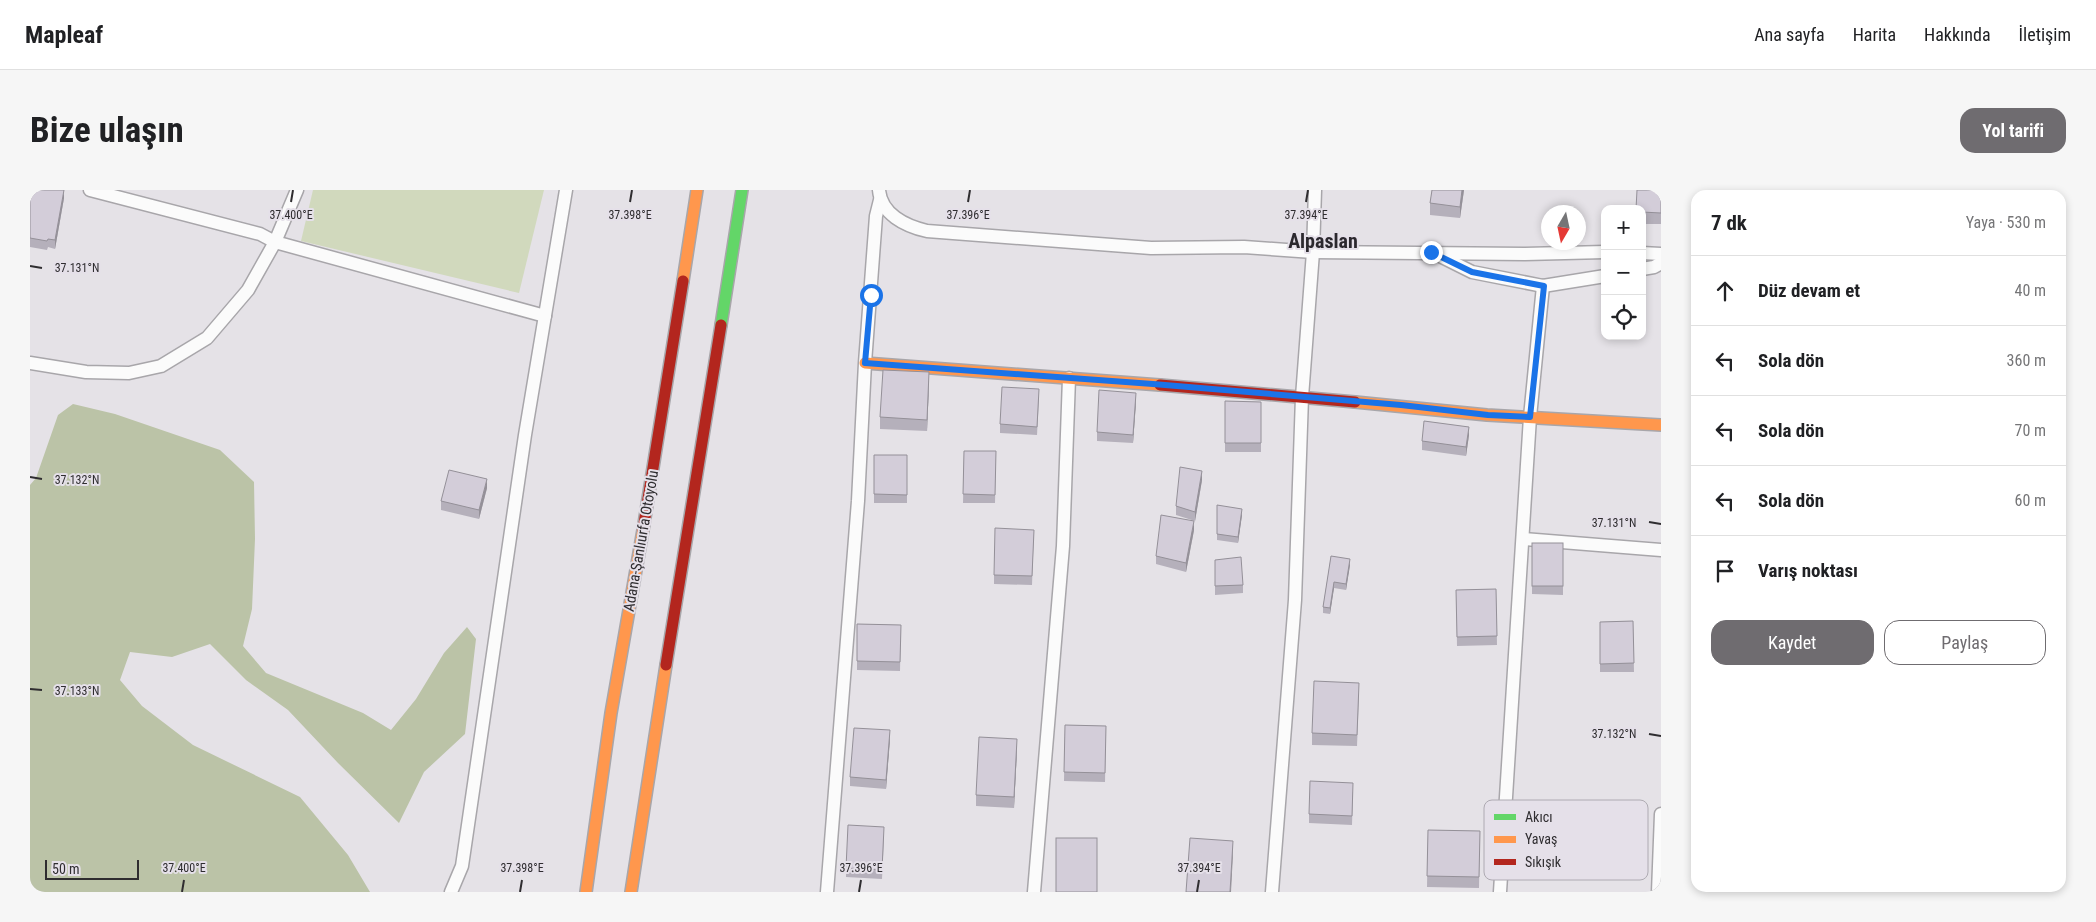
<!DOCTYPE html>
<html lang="tr">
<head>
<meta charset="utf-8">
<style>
  :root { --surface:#fff; --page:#f6f6f6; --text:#202124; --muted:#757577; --line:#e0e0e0; --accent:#6f6c70 }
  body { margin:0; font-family:"Roboto Condensed",sans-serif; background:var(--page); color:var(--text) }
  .controls { position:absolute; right:15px; top:15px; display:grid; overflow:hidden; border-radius:10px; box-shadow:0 2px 8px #0003 }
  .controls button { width:45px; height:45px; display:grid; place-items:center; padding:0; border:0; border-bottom:1px solid var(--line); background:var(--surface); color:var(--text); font:25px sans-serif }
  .compass { position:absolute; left:1511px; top:15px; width:45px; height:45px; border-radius:50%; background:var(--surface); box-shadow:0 2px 8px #0003; rotate:189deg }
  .scale { position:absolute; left:15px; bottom:12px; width:94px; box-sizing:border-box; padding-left:5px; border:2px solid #2f2d30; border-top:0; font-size:14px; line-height:18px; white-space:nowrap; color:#2f2d30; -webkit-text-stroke:4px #e5e0e9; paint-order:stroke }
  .stop { position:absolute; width:15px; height:15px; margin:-11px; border:4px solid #1a73e8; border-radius:50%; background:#fff }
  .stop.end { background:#1a73e8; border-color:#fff; box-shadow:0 1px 5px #0008 }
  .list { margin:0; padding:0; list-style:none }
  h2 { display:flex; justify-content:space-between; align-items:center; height:65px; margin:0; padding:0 20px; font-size:21px }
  h2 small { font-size:16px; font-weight:400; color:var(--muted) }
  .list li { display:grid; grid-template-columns:32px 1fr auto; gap:15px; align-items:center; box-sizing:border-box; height:70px; padding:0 20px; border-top:1px solid var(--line) }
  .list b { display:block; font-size:19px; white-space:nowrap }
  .list em { font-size:16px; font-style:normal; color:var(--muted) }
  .actions { display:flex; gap:10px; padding:15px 20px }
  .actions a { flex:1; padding:11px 0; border:1px solid var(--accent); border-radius:15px; text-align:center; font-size:18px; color:var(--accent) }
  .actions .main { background:var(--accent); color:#fff }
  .icon { flex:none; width:28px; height:28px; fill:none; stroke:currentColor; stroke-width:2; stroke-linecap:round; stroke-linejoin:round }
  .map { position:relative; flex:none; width:1631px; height:702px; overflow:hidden; border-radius:15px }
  header { display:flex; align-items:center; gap:30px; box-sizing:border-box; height:70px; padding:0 25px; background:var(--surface); border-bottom:1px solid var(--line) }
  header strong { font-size:24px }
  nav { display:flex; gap:28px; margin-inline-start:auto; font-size:18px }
  .intro { display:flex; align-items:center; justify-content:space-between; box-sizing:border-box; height:120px; padding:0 30px }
  h1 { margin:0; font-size:35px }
  .button { padding:12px 22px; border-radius:15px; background:var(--accent); color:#fff; font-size:18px; font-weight:700 }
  main { display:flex; gap:30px; padding:0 30px }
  aside { flex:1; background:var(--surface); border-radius:15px; box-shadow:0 2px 8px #0003 }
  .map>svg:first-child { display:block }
</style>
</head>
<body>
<header>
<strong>Mapleaf</strong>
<nav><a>Ana sayfa</a><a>Harita</a><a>Hakkında</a><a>İletişim</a></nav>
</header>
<div class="intro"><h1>Bize ulaşın</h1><a class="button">Yol tarifi</a></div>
<main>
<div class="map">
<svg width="1631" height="702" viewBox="0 0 1631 702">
  <rect width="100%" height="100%" fill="#e5e2e7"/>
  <polygon fill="#d1d9bd" points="283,0 514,0 489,103 271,51"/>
  <polygon fill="#bbc3a7" points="43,214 85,224 190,260 224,292 225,349 222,419 213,456 236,483 333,523 361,540 386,509 414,463 437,437 446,449 435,544 394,582 369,633 308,573 258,520 216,490 180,454 142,467 100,462 90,490 112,516 163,555 270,607 318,665 340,702 0,702 0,295 6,288 28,225"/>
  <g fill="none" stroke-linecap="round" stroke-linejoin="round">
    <g stroke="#a8a6aa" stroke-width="15">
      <g id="street">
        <polyline points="60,0 230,44 245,52 515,126"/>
        <path d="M849,0C851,24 875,36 897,41L1121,58L1214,57L1283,62L1495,64L1575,62"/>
        <polyline points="1612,63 1631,64"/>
        <polyline points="1406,64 1442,82 1513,96 1575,86"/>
        <polyline points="1612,79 1624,77 1631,73"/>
        <polyline points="0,173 56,182 99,183 131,176 177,148 218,100 245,52 267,0"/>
        <polyline points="1493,349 1631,360"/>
        <polyline points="421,702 432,676 495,245 536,0"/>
        <polyline points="797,702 828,311 835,173 846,26 850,10"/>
        <polyline points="1004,702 1033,356 1039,188"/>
        <polyline points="1242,702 1265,410 1272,207 1283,62 1285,0"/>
        <polyline points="1470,702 1500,227 1513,96"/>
        <polyline points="1628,702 1631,624"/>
      </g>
    </g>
    <g stroke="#a8a6aa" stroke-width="14">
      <polyline id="fast" points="691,135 712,0"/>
    </g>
    <g stroke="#a8a6aa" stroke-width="14">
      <g id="slow">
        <polyline points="653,91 667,0"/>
        <polyline points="835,173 1130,195"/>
        <polyline points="1325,212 1457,225 1631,235"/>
        <polyline points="556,702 581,523 613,340"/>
        <polyline points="601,702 636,475"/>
      </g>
    </g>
    <g stroke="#a8a6aa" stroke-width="14">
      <g id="jam">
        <polyline points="1130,195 1325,212"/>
        <polyline points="613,340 653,91"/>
        <polyline points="636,475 691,135"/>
      </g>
    </g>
    <use href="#street" stroke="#fbfbfb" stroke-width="12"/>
    <use href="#fast" stroke="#63d668" stroke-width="11"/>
    <use href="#slow" stroke="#ff974d" stroke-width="11"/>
    <use href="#jam" stroke="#b3261e" stroke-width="11"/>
  </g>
  <g fill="#b5b0bb">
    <polygon points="0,0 34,8 25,59 18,57 17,60 0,57"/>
    <polygon points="1402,0 1434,0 1430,28 1400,25 1400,13"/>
    <polygon points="1631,0 1631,34 1612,34 1612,19"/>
    <polygon points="899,194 897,241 850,239 850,227"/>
    <polygon points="1009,208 1007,245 970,243 970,234"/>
    <polygon points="1195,211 1231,212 1231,262 1195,262"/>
    <polygon points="1106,212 1103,253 1067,251 1067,242"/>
    <polygon points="1439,245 1436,266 1392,260 1392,251"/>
    <polygon points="934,261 966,261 965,313 933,313"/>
    <rect x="844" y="265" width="33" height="48"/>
    <polygon points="1172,290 1165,331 1146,325 1146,316"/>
    <polygon points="457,298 449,329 411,320 411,311"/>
    <polygon points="1187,315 1212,325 1208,353 1187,350"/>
    <polygon points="1004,340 1002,395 964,394 964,385"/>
    <polygon points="1164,340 1156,382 1126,374 1126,366"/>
    <polygon points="1502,353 1533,353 1533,405 1502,404"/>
    <polygon points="1301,366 1320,375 1316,400 1304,398 1300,424 1293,423 1293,417"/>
    <polygon points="1185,370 1213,395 1213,403 1185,405"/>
    <polygon points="1466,399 1467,455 1427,456 1426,400"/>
    <polygon points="1603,431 1604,482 1570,482 1570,432"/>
    <polygon points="827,434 871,435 870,481 827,480"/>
    <polygon points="1329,504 1327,556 1282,555 1282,543"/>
    <polygon points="1035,535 1076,536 1075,592 1034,591"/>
    <polygon points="860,549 856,599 820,596 820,587"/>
    <polygon points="987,560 984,618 946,616 946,605"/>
    <polygon points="1323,602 1322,635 1279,633 1279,624"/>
    <polygon points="1398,640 1450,641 1449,698 1397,697"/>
    <polygon points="854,646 852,689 816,687 816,678"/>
  </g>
  <g fill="#949098">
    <polygon points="34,0 34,8 25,59 25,50"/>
    <polygon points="1432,0 1434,0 1430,28 1430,17"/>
    <polygon points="899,182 899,194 897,241 897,230"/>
    <polygon points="1106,203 1106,212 1103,253 1103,245"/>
    <polygon points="1439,237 1439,245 1436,266 1436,257"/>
    <polygon points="1172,281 1172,290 1165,331 1165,322"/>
    <polygon points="457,289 457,298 449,329 449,320"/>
    <polygon points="1212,319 1212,325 1208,353 1208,347"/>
    <polygon points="1164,331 1164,340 1156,382 1156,373"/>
    <polygon points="1320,369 1320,375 1316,400 1316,394"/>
    <polygon points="1304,392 1304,398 1300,424 1300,418"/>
    <polygon points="860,540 860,549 856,599 856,590"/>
    <polygon points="987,549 987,560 984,618 984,607"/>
    <polygon points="1203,651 1203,663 1201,702 1200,702"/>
  </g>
  <g fill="#d3cdd9" stroke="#949098">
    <polygon points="0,0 34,0 25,50 18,49 17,51 0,48"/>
    <polygon points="1402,0 1432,0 1430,17 1400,13"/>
    <polygon points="1607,0 1631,0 1631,23 1612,22 1612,19 1606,19"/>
    <polygon points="853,180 899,182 897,230 850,227"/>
    <polygon points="972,197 1009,199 1007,237 970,234"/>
    <polygon points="1069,200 1106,203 1103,245 1067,242"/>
    <polygon points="1195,211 1231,212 1231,253 1195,253"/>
    <polygon points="1394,231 1439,237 1436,257 1392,251"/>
    <polygon points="934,261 966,261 965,305 933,304"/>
    <polygon points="844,265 877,265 877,305 844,304"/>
    <polygon points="1150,277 1172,281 1165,322 1146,316"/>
    <polygon points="419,280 457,289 449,320 411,311"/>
    <polygon points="1187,315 1212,319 1208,347 1187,344"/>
    <polygon points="1131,325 1164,331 1156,373 1126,366"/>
    <polygon points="965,338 1004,340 1002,386 964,385"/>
    <rect x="1502" y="353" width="31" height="43"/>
    <polygon points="1301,366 1320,369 1316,394 1304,392 1300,418 1293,417"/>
    <polygon points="1211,367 1213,395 1185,396 1185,370"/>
    <polygon points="1466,399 1467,446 1427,447 1426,400"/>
    <polygon points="1603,431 1604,473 1570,474 1570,432"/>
    <polygon points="827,434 871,435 870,472 827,471"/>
    <polygon points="1284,491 1329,493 1327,545 1282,543"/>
    <polygon points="1035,535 1076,536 1075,583 1034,582"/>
    <polygon points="824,538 860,540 856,590 820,587"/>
    <polygon points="949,547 987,549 984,607 946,605"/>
    <polygon points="1280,591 1323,593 1322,626 1279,624"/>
    <polygon points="818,635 854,637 852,680 816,678"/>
    <polygon points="1398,640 1450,641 1449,687 1397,686"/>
    <rect x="1026" y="648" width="41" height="54"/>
    <polygon points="1160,648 1203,651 1200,702 1156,702"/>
  </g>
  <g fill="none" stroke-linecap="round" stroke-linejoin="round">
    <polyline stroke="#1a73e8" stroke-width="6" points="841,105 835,173 1123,194 1371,215 1458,225 1500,227 1514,96 1442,82 1401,62"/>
  </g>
  <path fill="none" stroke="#2f2d30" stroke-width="2" d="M261,12L263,0M600,12L602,0M938,12L940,0M1276,12L1278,0M0,76L12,78M0,287L12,289M1619,332L1631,334M0,499L12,500M1619,544L1631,546M152,702L154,690M490,702L492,690M829,702L831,690M1167,702L1169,690"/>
  <g text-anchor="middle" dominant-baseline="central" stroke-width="4" stroke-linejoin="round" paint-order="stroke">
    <g font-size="15" fill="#2f2d30" stroke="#e5e0e9">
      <text transform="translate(611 351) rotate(-80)">Adana-Şanlıurfa Otoyolu</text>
    </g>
    <g font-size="20" font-weight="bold" fill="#2b282e" stroke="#e5e0e9">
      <text x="1293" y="51">Alpaslan</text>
    </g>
  </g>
  <rect x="1454" y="610" width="164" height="80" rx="8" fill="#e5e0e9" stroke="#aeaab2" stroke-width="1"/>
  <rect x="1464" y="624" width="22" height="6" fill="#63d668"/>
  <rect x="1464" y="646" width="22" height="7" fill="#ff974d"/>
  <rect x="1464" y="669" width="22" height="6" fill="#b3261e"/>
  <g font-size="14" fill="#2f2d30">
    <text x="1495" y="632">Akıcı</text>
    <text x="1495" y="654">Yavaş</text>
    <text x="1495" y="677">Sıkışık</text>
  </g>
  <g font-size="12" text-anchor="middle" fill="#2f2d30" stroke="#e5e0e9" stroke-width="4" stroke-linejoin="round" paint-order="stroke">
    <text x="261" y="29">37.400°E</text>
    <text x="600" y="29">37.398°E</text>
    <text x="938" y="29">37.396°E</text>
    <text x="1276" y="29">37.394°E</text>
    <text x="47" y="82">37.131°N</text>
    <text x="47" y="294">37.132°N</text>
    <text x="1584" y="337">37.131°N</text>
    <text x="47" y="505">37.133°N</text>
    <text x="1584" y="548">37.132°N</text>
    <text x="154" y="682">37.400°E</text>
    <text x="492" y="682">37.398°E</text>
    <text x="831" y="682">37.396°E</text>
    <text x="1169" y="682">37.394°E</text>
  </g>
</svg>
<div class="controls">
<button>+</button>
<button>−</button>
<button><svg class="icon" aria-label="locate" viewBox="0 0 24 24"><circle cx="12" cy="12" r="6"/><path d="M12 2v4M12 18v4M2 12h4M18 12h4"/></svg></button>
</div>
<svg class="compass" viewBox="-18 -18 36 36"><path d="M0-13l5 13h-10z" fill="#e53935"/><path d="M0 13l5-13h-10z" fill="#757577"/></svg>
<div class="scale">50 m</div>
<div class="stop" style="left:841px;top:105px"></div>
<div class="stop end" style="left:1401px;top:62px"></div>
</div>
<aside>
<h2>7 dk<small>Yaya · 530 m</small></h2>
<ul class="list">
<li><svg class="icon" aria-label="ahead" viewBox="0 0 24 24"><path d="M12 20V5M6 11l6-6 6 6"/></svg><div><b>Düz devam et</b></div><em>40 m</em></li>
<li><svg class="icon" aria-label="left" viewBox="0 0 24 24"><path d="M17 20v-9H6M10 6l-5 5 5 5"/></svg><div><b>Sola dön</b></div><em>360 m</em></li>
<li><svg class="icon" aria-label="left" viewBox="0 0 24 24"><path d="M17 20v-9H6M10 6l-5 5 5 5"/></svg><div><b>Sola dön</b></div><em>70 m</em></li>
<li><svg class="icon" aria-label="left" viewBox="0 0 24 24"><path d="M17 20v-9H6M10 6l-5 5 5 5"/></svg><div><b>Sola dön</b></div><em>60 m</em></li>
<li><svg class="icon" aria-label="arrive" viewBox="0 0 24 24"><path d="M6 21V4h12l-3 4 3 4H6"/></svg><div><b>Varış noktası</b></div></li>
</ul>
<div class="actions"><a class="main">Kaydet</a><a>Paylaş</a></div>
</aside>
</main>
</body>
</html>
